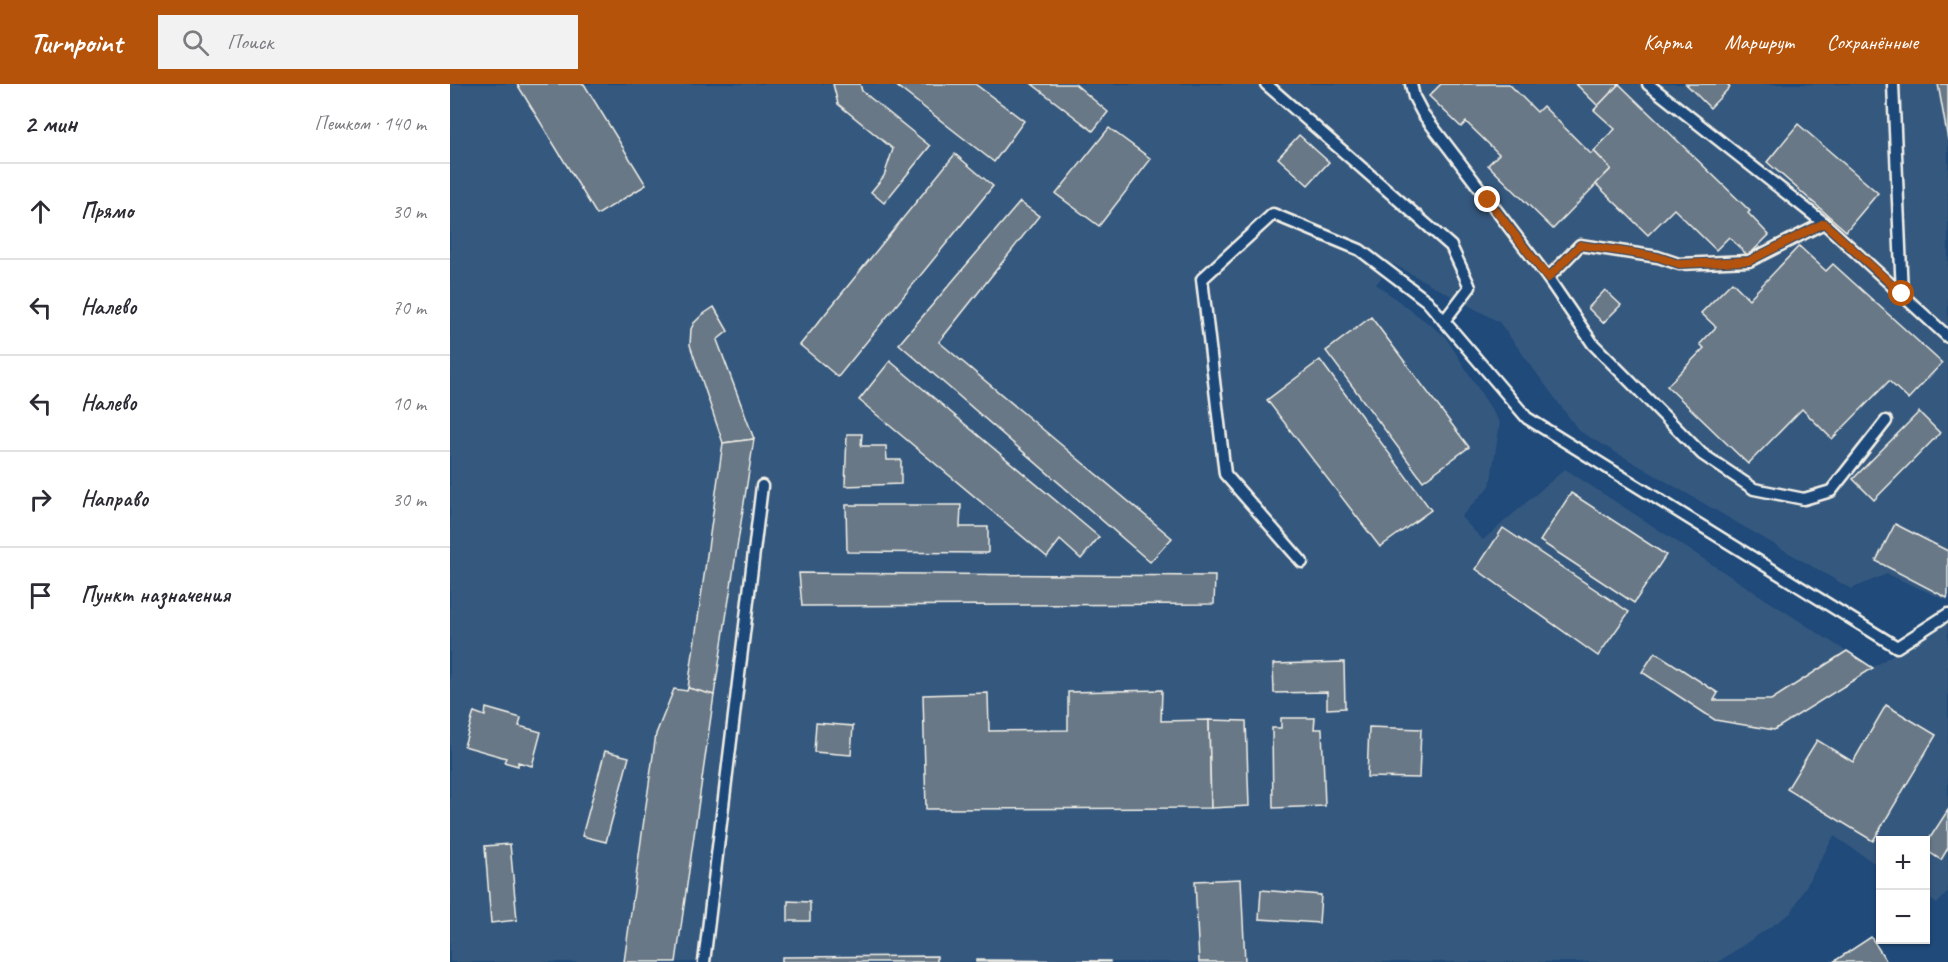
<!DOCTYPE html>
<html lang="ru">
<head>
<meta charset="utf-8">
<style>
  :root { --surface:#fff; --page:#f2f2f3; --text:#2b2b33; --muted:#7c7c81; --line:#e1e1e2; --accent:#b45309 }
  body { margin:0; font-family:Caveat,sans-serif; background:var(--page); color:var(--text) }
  .controls { position:absolute; right:18px; bottom:18px; display:grid; overflow:hidden; border-radius:0px; box-shadow:0 2px 4px #0004 }
  .controls button { width:54px; height:54px; display:grid; place-items:center; padding:0; border:0; border-bottom:2px solid var(--line); background:var(--surface); color:var(--text); font:30px sans-serif }
  .stop { position:absolute; width:18px; height:18px; margin:-14px; border:4px solid #b45309; border-radius:50%; background:#fff }
  .stop.end { background:#b45309; border-color:#fff; box-shadow:0 2px 6px #0008 }
  .list { margin:0; padding:0; list-style:none }
  h2 { display:flex; justify-content:space-between; align-items:center; height:78px; margin:0; padding:0 24px; font-size:26px }
  h2 small { font-size:20px; font-weight:400; color:var(--muted) }
  .list li { display:grid; grid-template-columns:39px 1fr auto; gap:18px; align-items:center; box-sizing:border-box; height:96px; padding:0 24px; border-top:2px solid var(--line) }
  .list b { display:block; font-size:22px; white-space:nowrap }
  .list em { font-size:20px; font-style:normal; color:var(--muted) }
  .icon { flex:none; width:33px; height:33px; fill:none; stroke:currentColor; stroke-width:2; stroke-linecap:round; stroke-linejoin:round }
  .map { position:relative; flex:none; width:1498px; height:878px; overflow:hidden }
  header { display:flex; align-items:center; gap:36px; box-sizing:border-box; height:84px; padding:0 30px; background:var(--accent); color:#fff }
  header strong { font-size:28px }
  nav { display:flex; gap:33px; margin-inline-start:auto; font-size:21px }
  .search { width:420px; height:54px; background:var(--page); display:flex; align-items:center; gap:15px; box-sizing:border-box; padding:0 21px; border-radius:0px; color:var(--muted); font-size:22px }
  main { display:flex }
  aside { flex:1; background:var(--surface) }
  .map>svg:first-child { display:block }
</style>
</head>
<body>
<header>
<strong>Turnpoint</strong>
<div class="search"><svg class="icon" aria-label="search" viewBox="0 0 24 24"><circle cx="10" cy="10" r="6"/><path d="M15 15l6 6"/></svg>Поиск</div>
<nav><a>Карта</a><a>Маршрут</a><a>Сохранённые</a></nav>
</header>
<main>
<aside>
<h2>2 мин<small>Пешком · 140 m</small></h2>
<ul class="list">
<li><svg class="icon" aria-label="ahead" viewBox="0 0 24 24"><path d="M12 20V5M6 11l6-6 6 6"/></svg><div><b>Прямо</b></div><em>30 m</em></li>
<li><svg class="icon" aria-label="left" viewBox="0 0 24 24"><path d="M17 20v-9H6M10 6l-5 5 5 5"/></svg><div><b>Налево</b></div><em>70 m</em></li>
<li><svg class="icon" aria-label="left" viewBox="0 0 24 24"><path d="M17 20v-9H6M10 6l-5 5 5 5"/></svg><div><b>Налево</b></div><em>10 m</em></li>
<li><svg class="icon" aria-label="right" viewBox="0 0 24 24"><path d="M7 20v-9h11M14 6l5 5-5 5"/></svg><div><b>Направо</b></div><em>30 m</em></li>
<li><svg class="icon" aria-label="arrive" viewBox="0 0 24 24"><path d="M6 21V4h12l-3 4 3 4H6"/></svg><div><b>Пункт назначения</b></div></li>
</ul>
</aside>
<div class="map">
<svg width="1498" height="878" viewBox="0 0 1498 878">
  <rect width="100%" height="100%" fill="#1f4a7a"/>
  <filter id="ink" filterUnits="userSpaceOnUse"><feTurbulence type="fractalNoise" baseFrequency=".0167" numOctaves="2"/><feDisplacementMap in="SourceGraphic" scale="12" xChannelSelector="R" yChannelSelector="G"/><feConvolveMatrix kernelMatrix="1 2 1 2 8 2 1 2 1" color-interpolation-filters="sRGB"/></filter>
  <g filter="url(#ink)">
    <polygon fill="#35587e" points="0,0 1498,0 1498,517 1437,490 1401,505 1129,347 1049,238 943,180 926,200 995,252 1050,339 1040,402 1011,433 1033,456 1115,385 1422,584 1498,535 1498,808 1487,820 1476,812 1476,756 1430,756 1430,783 1384,752 1341,829 1268,878 0,878"/>
    <g fill="#677887" stroke="#f4f1e8" stroke-width="1.5">
      <polygon points="67,0 134,0 196,101 147,131"/>
      <polygon points="383,0 410,0 412,7 480,62 434,119 421,108 434,92 443,65 388,20"/>
      <polygon points="444,0 525,0 574,37 544,78"/>
      <polygon points="582,0 625,0 658,28 643,47"/>
      <polygon points="991,0 1059,0 1087,28 1093,22 1141,70 1144,67 1161,85 1103,145 1038,81 1049,70 1016,38 1011,43 979,12"/>
      <polygon points="1126,0 1169,0 1148,22"/>
      <polygon points="1169,0 1300,127 1298,129 1319,151 1298,172 1279,153 1266,166 1224,125 1198,151 1146,100 1161,85 1144,67 1165,45 1144,26"/>
      <polygon points="1236,0 1277,0 1280,3 1260,24"/>
      <polygon points="1488,0 1498,0 1498,56"/>
      <polygon points="1348,40 1428,109 1396,147 1317,78"/>
      <polygon points="659,44 701,75 649,142 606,110"/>
      <polygon points="849,51 879,78 858,101 828,74"/>
      <polygon points="505,70 543,102 388,293 350,261"/>
      <polygon points="570,118 589,132 489,258 722,454 700,478 449,260"/>
      <polygon points="1349,162 1376,187 1383,180 1492,279 1458,315 1439,297 1382,355 1352,325 1298,380 1217,302 1254,264 1250,260 1266,243 1251,229 1282,198 1299,215"/>
      <polygon points="1155,206 1171,221 1153,239 1138,224"/>
      <polygon points="264,223 278,247 267,256 304,355 273,359 240,261 241,245 244,239 252,231"/>
      <polygon points="921,233 1019,363 973,397 876,267"/>
      <polygon points="870,276 981,426 930,463 817,316"/>
      <polygon points="440,277 649,453 631,475 610,456 597,473 409,316"/>
      <polygon points="1469,328 1490,349 1424,416 1403,395"/>
      <polygon points="397,350 412,350 411,362 436,362 437,376 451,376 451,400 395,402"/>
      <polygon points="304,355 264,611 238,604 273,359"/>
      <polygon points="1121,409 1216,471 1184,519 1090,457"/>
      <polygon points="396,421 511,421 510,443 538,443 538,469 397,468"/>
      <polygon points="1445,440 1498,467 1498,511 1497,514 1426,477"/>
      <polygon points="1053,444 1179,528 1148,572 1026,485"/>
      <polygon points="349,489 765,492 764,520 352,522"/>
      <polygon points="1397,567 1423,584 1324,646 1265,636 1192,588 1205,568 1268,609 1264,616 1321,616"/>
      <polygon points="894,578 895,624 877,625 877,608 824,609 823,580"/>
      <polygon points="238,604 264,611 226,878 174,878 206,650 224,605 237,607"/>
      <polygon points="712,606 711,637 759,636 761,724 476,725 473,611 538,609 539,647 618,646 618,608"/>
      <polygon points="1436,621 1486,651 1423,757 1337,705 1367,656 1403,678"/>
      <polygon points="36,624 71,634 69,642 91,648 82,682 68,678 68,682 54,678 56,674 14,662 24,628 35,632"/>
      <polygon points="831,634 865,634 864,645 872,645 875,722 823,724 822,644 831,644"/>
      <polygon points="759,636 796,637 799,722 761,724"/>
      <polygon points="366,639 403,642 401,671 364,668"/>
      <polygon points="919,643 971,645 969,694 917,693"/>
      <polygon points="155,667 179,673 156,758 132,752"/>
      <polygon points="1498,726 1498,764 1491,776 1476,766 1476,760"/>
      <polygon points="60,760 67,836 41,839 35,762"/>
      <polygon points="791,795 795,878 749,878 745,797"/>
      <polygon points="811,806 871,811 869,839 809,835"/>
      <polygon points="338,817 360,818 360,837 338,837"/>
      <polygon points="1421,853 1437,878 1383,878"/>
      <polygon points="487,872 487,878 332,878 332,873"/>
      <polygon points="526,876 660,877 660,878 526,878"/>
    </g>
    <g fill="none" stroke-linecap="round" stroke-linejoin="round">
      <g stroke="#f4f1e8" stroke-width="15">
        <g id="service">
          <polyline points="816,0 1001,162 1020,203 994,237"/>
          <polyline points="961,0 964,13 973,30 1098,194 1130,161 1208,173 1229,180 1299,177 1374,139"/>
          <polyline points="1198,0 1374,139 1498,253"/>
          <polyline points="1443,0 1452,210"/>
          <polyline points="1098,194 1143,260 1252,370 1304,405 1354,415 1381,407 1436,337"/>
          <polyline points="852,478 775,390 752,195 823,130 910,166 977,217 1077,334 1447,563 1498,530"/>
          <polyline points="254,878 312,402"/>
        </g>
      </g>
      <use href="#service" stroke="#1f4a7a" stroke-width="10"/>
    </g>
  </g>
  <g fill="none" stroke-linecap="round" stroke-linejoin="round" filter="url(#ink)">
    <polyline stroke="#b45309" stroke-width="8" points="1038,116 1098,194 1130,161 1208,173 1229,180 1299,177 1374,139 1452,210"/>
  </g>
</svg>
<div class="controls">
<button>+</button>
<button>−</button>
</div>
<div class="stop" style="left:1452px;top:210px"></div>
<div class="stop end" style="left:1038px;top:116px"></div>
</div>
</main>
</body>
</html>
